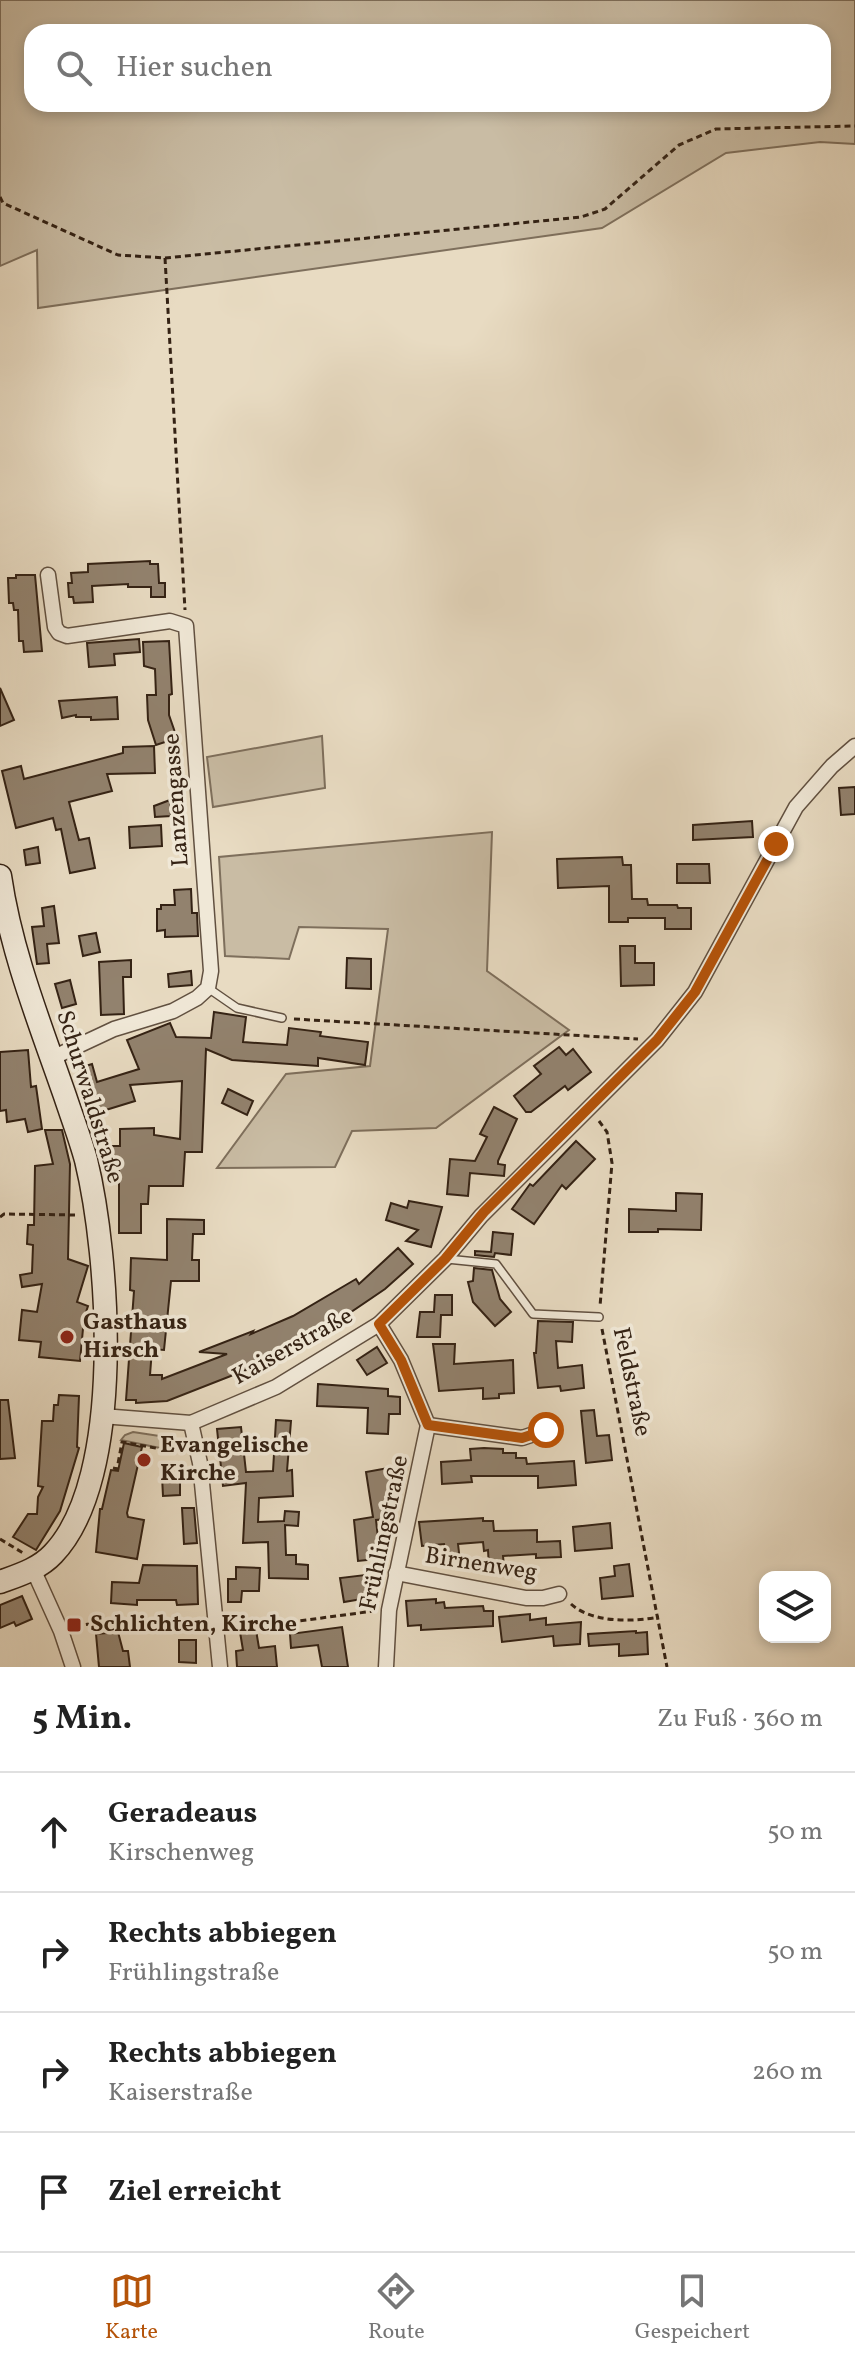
<!DOCTYPE html>
<html lang="de">
<head>
<meta charset="utf-8">
<style>
  :root { --surface:#fff; --page:#f2f2f2; --text:#222; --muted:#767676; --line:#e0e0e0; --accent:#b45309 }
  body { margin:0; font-family:Vollkorn,serif; background:var(--page); color:var(--text) }
  .controls { position:absolute; right:24px; bottom:24px; display:grid; overflow:hidden; border-radius:16px; box-shadow:0 4px 12px #0003 }
  .controls button { width:72px; height:72px; display:grid; place-items:center; padding:0; border:0; border-bottom:2px solid var(--line); background:var(--surface); color:var(--text); font:40px sans-serif }
  .stop { position:absolute; width:24px; height:24px; margin:-18px; border:6px solid #b45309; border-radius:50%; background:#fff }
  .stop.end { background:#b45309; border-color:#fff; box-shadow:0 2px 8px #0008 }
  .list { margin:0; padding:0; list-style:none }
  h2 { display:flex; justify-content:space-between; align-items:center; height:104px; margin:0; padding:0 32px; font-size:34px }
  h2 small { font-size:26px; font-weight:400; color:var(--muted) }
  .list li { display:grid; grid-template-columns:52px 1fr auto; gap:24px; align-items:center; box-sizing:border-box; height:120px; padding:0 32px; border-top:2px solid var(--line) }
  .list b { display:block; font-size:30px; white-space:nowrap }
  .list p { margin:0; font-size:26px; white-space:nowrap; color:var(--muted) }
  .list em { font-size:26px; font-style:normal; color:var(--muted) }
  .icon { flex:none; width:44px; height:44px; fill:none; stroke:currentColor; stroke-width:2; stroke-linecap:round; stroke-linejoin:round }
  .map { position:relative; flex:none; width:855px; height:1667px; overflow:hidden }
  .search { position:absolute; background:var(--surface); box-shadow:0 4px 12px #0003; left:24px; right:24px; top:24px; height:88px; display:flex; align-items:center; gap:20px; box-sizing:border-box; padding:0 28px; border-radius:24px; color:var(--muted); font-size:30px }
  .sheet { height:584px; background:var(--surface) }
  nav { display:flex; justify-content:space-around; align-items:center; box-sizing:border-box; height:112px; border-top:2px solid var(--line); background:var(--surface); font-size:22px; color:var(--muted) }
  nav a { display:grid; justify-items:center; gap:4px }
  nav .on { color:var(--accent) }
  .map>svg:first-child { display:block }
</style>
</head>
<body>
<div class="map">
<svg width="855" height="1667" viewBox="0 0 855 1667">
  <rect width="100%" height="100%" fill="#e8dbc2"/>
  <filter id="stains"><feTurbulence type="fractalNoise" baseFrequency=".0025" numOctaves="4"/><feColorMatrix values="0 0 0 0 .2 0 0 0 0 .09 0 0 0 0 .02 0 0 0 .5 -.17"/></filter>
  <radialGradient id="worn" r=".72"><stop offset=".6" stop-color="#630" stop-opacity="0"/><stop offset="1" stop-color="#630" stop-opacity=".3"/></radialGradient>
  <g fill="#c9bca4" stroke="#7e6f5c" stroke-width="2" fill-rule="evenodd">
    <path d="M0,0H855V144L820,142L726,153L602,228L38,308L37,250L0,266ZM32,32H823V104H32Z"/>
    <polygon points="322,736 325,788 213,807 207,757"/>
    <polygon points="492,832 487,971 569,1030 436,1128 352,1131 335,1167 217,1168 286,1074 370,1066 388,929 299,927 289,959 225,956 219,857"/>
    <polygon points="133,1432 173,1438 170,1450 121,1440 125,1435"/>
  </g>
  <g fill="#92826e" stroke="#342214" stroke-width="2">
    <polygon points="150,561 150,564 158,564 159,583 165,583 165,597 151,597 151,587 128,587 128,584 92,586 93,602 74,603 73,597 69,597 68,583 72,583 71,573 88,572 88,564"/>
    <polygon points="16,575 35,575 42,651 24,652 23,641 19,641 18,610 14,610 13,603 9,603 8,578 16,578"/>
    <polygon points="139,639 140,652 114,654 115,665 89,667 87,643"/>
    <polygon points="169,641 172,694 169,695 169,715 177,738 156,745 148,720 147,695 156,695 155,669 144,666 143,642"/>
    <polygon points="0,688 14,720 0,726"/>
    <polygon points="117,697 118,719 91,720 91,717 76,717 76,715 62,718 59,701"/>
    <polygon points="154,746 155,773 107,774 112,791 69,802 79,840 89,838 95,868 70,873 61,829 56,830 53,818 16,828 2,771 21,766 24,779 123,753 123,747"/>
    <polygon points="855,787 855,814 841,815 839,788"/>
    <polygon points="170,800 171,816 155,817 154,806"/>
    <polygon points="752,821 753,837 693,840 693,825"/>
    <polygon points="161,825 162,846 130,848 129,827"/>
    <polygon points="38,847 40,863 26,865 24,850"/>
    <polygon points="622,857 623,865 631,865 632,899 647,899 648,905 677,905 678,908 691,908 691,929 665,929 665,918 628,918 628,922 609,922 609,886 558,888 557,859"/>
    <polygon points="677,864 709,864 710,883 677,883"/>
    <polygon points="191,889 192,913 197,913 198,936 165,937 165,930 157,931 157,909 161,909 161,905 175,905 174,890"/>
    <polygon points="54,906 59,943 47,944 49,963 37,964 32,927 44,926 42,908"/>
    <polygon points="96,933 100,952 83,956 79,936"/>
    <polygon points="620,946 635,946 635,963 654,963 654,985 621,986"/>
    <polygon points="347,958 371,959 371,989 346,988"/>
    <polygon points="131,960 131,977 123,977 124,1014 101,1015 99,962"/>
    <polygon points="191,971 192,985 169,987 168,974"/>
    <polygon points="70,980 76,1004 62,1008 55,984"/>
    <polygon points="214,1012 246,1017 243,1042 287,1045 289,1028 321,1032 320,1036 368,1042 365,1065 318,1058 318,1066 232,1060 206,1049 202,1152 185,1152 183,1186 149,1186 148,1204 141,1204 141,1233 119,1233 119,1163 106,1162 106,1146 120,1146 120,1129 154,1128 154,1135 180,1139 182,1081 130,1085 135,1101 96,1113 79,1068 92,1064 97,1082 139,1069 127,1040 170,1023 176,1037 211,1038"/>
    <polygon points="559,1047 566,1055 573,1049 591,1072 568,1090 565,1086 531,1112 526,1112 514,1096 541,1074 534,1066"/>
    <polygon points="28,1050 31,1087 36,1086 42,1129 28,1132 25,1119 7,1122 6,1110 0,1111 0,1052"/>
    <polygon points="228,1089 253,1101 247,1115 222,1103"/>
    <polygon points="494,1107 517,1119 498,1161 498,1164 505,1165 504,1176 470,1173 468,1196 447,1194 450,1159 475,1161 487,1137 480,1134"/>
    <polygon points="45,1130 62,1130 70,1164 68,1259 88,1266 77,1302 88,1306 84,1318 80,1361 39,1357 41,1342 19,1340 22,1310 37,1312 42,1284 22,1287 20,1275 32,1273 33,1245 27,1244 28,1225 34,1225 35,1166 53,1164"/>
    <polygon points="576,1141 595,1159 566,1189 562,1185 534,1224 512,1209 530,1184 533,1186"/>
    <polygon points="676,1193 702,1194 701,1230 658,1229 658,1232 629,1232 629,1209 676,1211"/>
    <polygon points="409,1201 442,1207 431,1247 406,1241 418,1230 386,1220 391,1203 407,1208"/>
    <polygon points="167,1219 204,1220 204,1234 193,1234 192,1260 199,1260 199,1281 171,1281 164,1350 152,1349 150,1375 162,1375 162,1379 227,1354 199,1352 253,1331 251,1334 293,1316 356,1279 359,1284 398,1248 413,1264 385,1289 323,1331 272,1354 274,1359 167,1401 136,1403 136,1400 126,1400 134,1291 130,1290 131,1258 167,1260"/>
    <polygon points="493,1232 513,1234 511,1255 495,1253 494,1257 475,1255 475,1251 491,1252"/>
    <polygon points="474,1268 492,1270 500,1299 511,1312 495,1326 473,1302 468,1282 473,1281"/>
    <polygon points="435,1295 452,1295 452,1315 441,1315 440,1337 417,1337 420,1312 434,1312"/>
    <polygon points="538,1321 573,1322 572,1342 556,1341 558,1368 582,1365 584,1388 561,1391 560,1386 538,1388 534,1353 536,1353"/>
    <polygon points="433,1344 455,1344 454,1364 513,1360 514,1393 499,1394 499,1398 483,1399 483,1388 439,1391"/>
    <polygon points="377,1347 387,1363 367,1375 357,1360"/>
    <polygon points="318,1384 388,1389 388,1396 400,1397 400,1414 389,1414 388,1434 367,1433 368,1408 317,1406"/>
    <polygon points="59,1395 79,1396 77,1447 79,1448 60,1511 36,1550 13,1537 28,1514 37,1514 38,1497 43,1487 38,1486 42,1421 53,1421 54,1405 58,1405"/>
    <polygon points="0,1400 8,1400 15,1458 0,1459"/>
    <polygon points="594,1410 597,1436 609,1435 612,1460 586,1463 581,1411"/>
    <polygon points="276,1420 291,1421 287,1471 292,1470 293,1496 259,1498 258,1522 284,1521 285,1511 299,1512 298,1526 285,1525 286,1555 296,1555 296,1564 308,1565 308,1579 269,1578 268,1542 243,1543 246,1483 223,1486 217,1429 241,1427 246,1472 273,1471"/>
    <polygon points="124,1443 142,1447 127,1513 128,1517 144,1520 137,1559 96,1552 100,1509 102,1509 111,1470 118,1471"/>
    <polygon points="484,1448 503,1449 503,1453 516,1453 516,1458 526,1458 527,1464 574,1461 576,1485 538,1488 538,1476 471,1476 472,1482 442,1484 441,1462 471,1460 470,1449"/>
    <polygon points="394,1467 399,1494 385,1496 387,1519 376,1520 379,1547 374,1548 376,1559 358,1561 354,1520 373,1517 366,1472"/>
    <polygon points="162,1476 180,1476 180,1495 163,1496"/>
    <polygon points="182,1508 194,1508 197,1543 184,1544"/>
    <polygon points="483,1518 483,1521 493,1521 494,1531 537,1530 537,1542 560,1541 561,1557 536,1558 536,1554 503,1556 504,1566 489,1568 488,1550 484,1551 483,1542 458,1544 460,1561 446,1563 444,1544 422,1546 419,1522"/>
    <polygon points="610,1523 612,1548 575,1551 573,1527"/>
    <polygon points="629,1564 633,1596 602,1599 600,1578 615,1576 614,1566"/>
    <polygon points="143,1565 197,1566 198,1604 177,1605 176,1600 137,1600 137,1605 111,1603 112,1582 139,1583"/>
    <polygon points="236,1567 260,1568 259,1591 242,1591 241,1602 228,1602 228,1579 236,1579"/>
    <polygon points="365,1575 368,1598 344,1602 340,1578"/>
    <polygon points="22,1596 32,1619 16,1626 14,1622 0,1628 0,1605"/>
    <polygon points="436,1599 436,1603 444,1602 445,1608 483,1606 484,1611 493,1611 493,1626 421,1630 421,1625 408,1626 406,1601"/>
    <polygon points="530,1614 530,1620 546,1618 546,1625 581,1622 580,1644 554,1646 553,1636 502,1642 499,1617"/>
    <polygon points="342,1627 348,1667 322,1667 318,1645 291,1648 290,1634"/>
    <polygon points="256,1630 259,1648 275,1646 277,1667 237,1667 236,1651 243,1650 240,1632"/>
    <polygon points="636,1631 636,1633 647,1632 648,1654 619,1656 619,1644 589,1646 588,1634"/>
    <polygon points="118,1632 123,1651 128,1651 130,1667 99,1667 96,1634"/>
    <polygon points="179,1640 196,1640 196,1663 179,1662"/>
  </g>
  <g fill="none" stroke-linecap="round" stroke-linejoin="round">
    <g stroke="#615040" stroke-width="10">
      <g id="service">
        <polyline points="208,988 237,1008 282,1018"/>
        <polyline points="447,1259 496,1264 533,1314 599,1317"/>
      </g>
    </g>
    <g stroke="#615040" stroke-width="17">
      <g id="minor">
        <polyline points="48,575 55,627 59,633 67,636 170,621 186,626 211,971 208,988 197,998 173,1011 114,1029 52,1058"/>
        <polyline points="379,1324 401,1360 428,1425 389,1610 386,1667"/>
        <polyline points="102,1416 191,1423 276,1387 379,1324 445,1259 481,1216 657,1040 695,992 796,807 832,766 855,746"/>
        <polyline points="191,1423 200,1463 220,1667"/>
        <polyline points="428,1425 522,1438 546,1430"/>
        <polyline points="33,1569 61,1631 73,1667"/>
        <polyline points="396,1573 526,1598 543,1598 559,1594"/>
      </g>
    </g>
    <g stroke="#342214" stroke-width="25">
      <path id="secondary" d="M0,876C11,952 40,1024 65,1096C72,1117 80,1138 86,1160C109,1255 126,1478 53,1554C39,1569 19,1575 0,1582"/>
    </g>
    <g stroke="#342214" stroke-width="3" stroke-dasharray="6 4" stroke-linecap="butt">
      <polyline points="0,197 3,203 118,255 165,258 581,217 605,209 679,145 716,129 855,126"/>
      <polyline points="165,258 185,610"/>
      <polyline points="294,1019 638,1039"/>
      <polyline points="599,1121 607,1132 612,1163 600,1306"/>
      <polyline points="0,1217 4,1214 77,1215"/>
      <polyline points="602,1329 667,1667"/>
      <polyline points="113,1468 117,1469 122,1442 183,1453"/>
      <polyline points="0,1539 23,1553"/>
      <path d="M571,1604C592,1623 632,1622 659,1617"/>
      <polyline points="76,1626 115,1620 203,1632"/>
      <polyline points="231,1630 374,1611"/>
    </g>
    <use href="#service" stroke="#f0e8d7" stroke-width="7"/>
    <use href="#minor" stroke="#f0e8d7" stroke-width="14"/>
    <use href="#secondary" stroke="#f0e8d7" stroke-width="22"/>
  </g>
  <g fill="none" stroke-linecap="round" stroke-linejoin="round">
    <polyline stroke="#b45309" stroke-width="10" points="546,1430 522,1438 428,1425 401,1360 379,1324 445,1259 484,1212 657,1040 695,992 776,844"/>
  </g>
  <g fill="#8f2418" stroke="#f0e8d7" stroke-width="3">
    <circle cx="67" cy="1337" r="8"/>
    <circle cx="144" cy="1460" r="8"/>
    <rect x="66" y="1617" width="16" height="16" rx="4"/>
  </g>
  <g text-anchor="middle" dominant-baseline="central" stroke-width="7" stroke-linejoin="round" paint-order="stroke">
    <g font-size="24" fill="#342214" stroke="#f0e8d7">
      <text transform="translate(177 800) rotate(-94)">Lanzengasse</text>
      <text transform="translate(89 1097) rotate(73)">Schurwaldstraße</text>
      <text transform="translate(293 1347) rotate(-29)">Kaiserstraße</text>
      <text transform="translate(631 1382) rotate(78)">Feldstraße</text>
      <text transform="translate(385 1533) rotate(-78)">Frühlingstraße</text>
      <text transform="translate(481 1565) rotate(9)">Birnenweg</text>
    </g>
    <g font-size="24" font-weight="bold" fill="#342214" stroke="#f0e8d7" text-anchor="start">
      <text x="83" y="1323">Gasthaus<tspan x="83" dy="28">Hirsch</tspan></text>
      <text x="160" y="1446">Evangelische<tspan x="160" dy="28">Kirche</tspan></text>
      <text x="90" y="1625">Schlichten, Kirche</text>
    </g>
  </g>
  <rect width="100%" height="100%" filter="url(#stains)"/>
  <rect width="100%" height="100%" fill="url(#worn)"/>
</svg>
<div class="controls">
<button><svg class="icon" aria-label="layers" viewBox="0 0 24 24"><path d="M12 4l9 5-9 5-9-5zM3 14l9 5 9-5"/></svg></button>
</div>
<div class="stop" style="left:546px;top:1430px"></div>
<div class="stop end" style="left:776px;top:844px"></div>
<div class="search"><svg class="icon" aria-label="search" viewBox="0 0 24 24"><circle cx="10" cy="10" r="6"/><path d="M15 15l6 6"/></svg>Hier suchen</div>
</div>
<section class="sheet">
<h2>5 Min.<small>Zu Fuß · 360 m</small></h2>
<ul class="list">
<li><svg class="icon" aria-label="ahead" viewBox="0 0 24 24"><path d="M12 20V5M6 11l6-6 6 6"/></svg><div><b>Geradeaus</b><p>Kirschenweg</p></div><em>50 m</em></li>
<li><svg class="icon" aria-label="right" viewBox="0 0 24 24"><path d="M7 20v-9h11M14 6l5 5-5 5"/></svg><div><b>Rechts abbiegen</b><p>Frühlingstraße</p></div><em>50 m</em></li>
<li><svg class="icon" aria-label="right" viewBox="0 0 24 24"><path d="M7 20v-9h11M14 6l5 5-5 5"/></svg><div><b>Rechts abbiegen</b><p>Kaiserstraße</p></div><em>260 m</em></li>
<li><svg class="icon" aria-label="arrive" viewBox="0 0 24 24"><path d="M6 21V4h12l-3 4 3 4H6"/></svg><div><b>Ziel erreicht</b></div></li>
</ul>
</section>
<nav>
<a class="on"><svg class="icon" aria-label="map" viewBox="0 0 24 24"><path d="M3 6l6-2 6 2 6-2v14l-6 2-6-2-6 2zM9 4v14M15 6v14"/></svg>Karte</a>
<a><svg class="icon" aria-label="directions" viewBox="0 0 24 24"><path d="M12 3l9 9-9 9-9-9zM9 14v-3h6M13 9l2 2-2 2"/></svg>Route</a>
<a><svg class="icon" aria-label="saved" viewBox="0 0 24 24"><path d="M7 4h10v16l-5-4-5 4z"/></svg>Gespeichert</a>
</nav>
</body>
</html>
